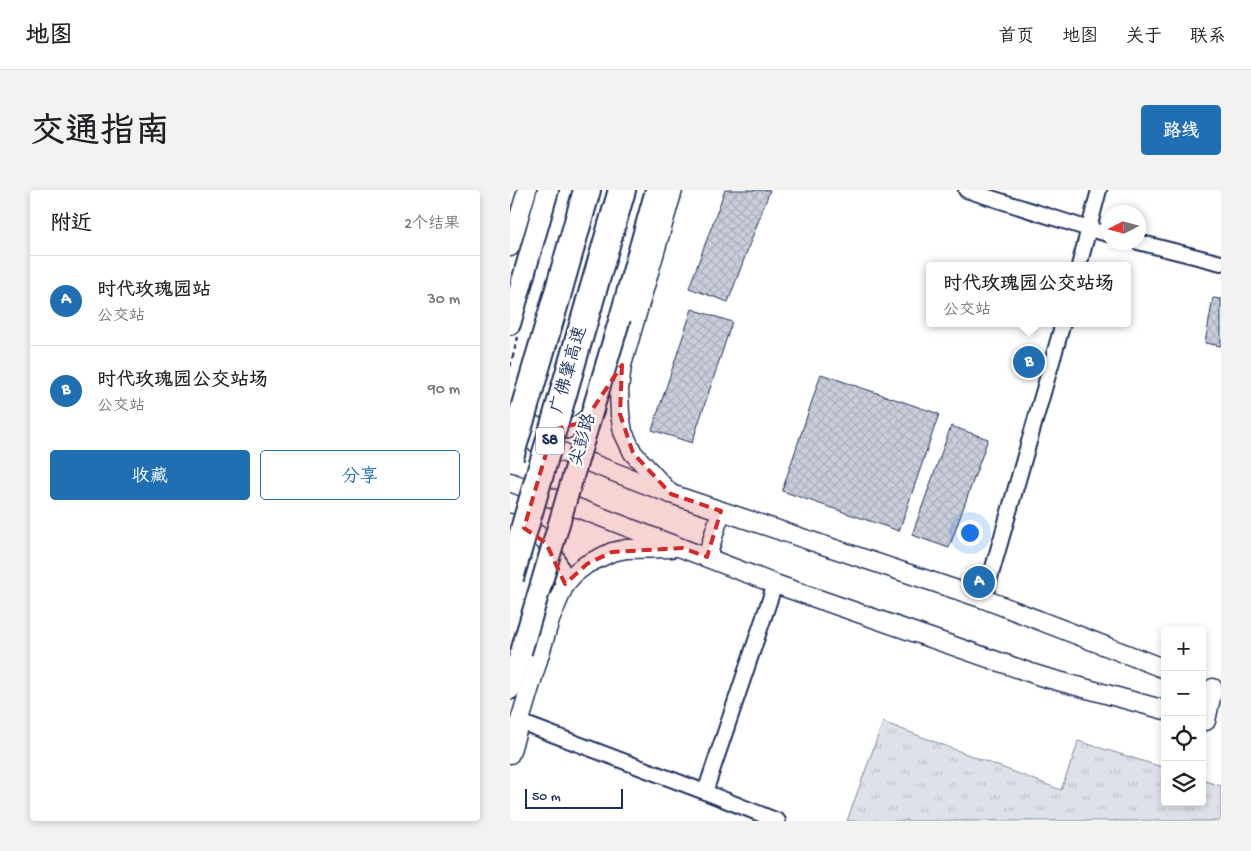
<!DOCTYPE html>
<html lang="zh">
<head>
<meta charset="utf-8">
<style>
  :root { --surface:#fff; --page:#f2f2f2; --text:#202124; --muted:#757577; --line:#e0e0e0; --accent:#1f6fb2 }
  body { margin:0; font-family:"Gochi Hand","LXGW WenKai TC",sans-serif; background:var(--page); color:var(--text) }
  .controls { position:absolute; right:15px; bottom:15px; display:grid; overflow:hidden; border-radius:5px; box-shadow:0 2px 8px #0003 }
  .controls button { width:45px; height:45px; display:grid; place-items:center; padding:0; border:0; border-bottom:1px solid var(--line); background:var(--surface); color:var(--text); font:25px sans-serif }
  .compass { position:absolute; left:591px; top:15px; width:45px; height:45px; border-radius:50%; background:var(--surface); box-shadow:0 2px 8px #0003; rotate:264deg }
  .scale { position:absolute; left:15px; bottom:12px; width:98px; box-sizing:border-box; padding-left:5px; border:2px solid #1b2f5e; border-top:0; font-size:14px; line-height:18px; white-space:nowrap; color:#1b2f5e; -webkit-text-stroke:4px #fff; paint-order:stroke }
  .you { position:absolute; left:459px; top:342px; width:18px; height:18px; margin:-12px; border:4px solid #fff; border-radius:50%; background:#1a73e8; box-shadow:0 0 0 8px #1a73e833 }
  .badge { display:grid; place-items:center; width:32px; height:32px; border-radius:50%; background:var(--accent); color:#fff; font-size:16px; font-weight:700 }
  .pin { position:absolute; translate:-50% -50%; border:2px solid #fff; box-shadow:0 1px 5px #0006 }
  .popup { position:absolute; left:416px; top:72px; width:205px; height:65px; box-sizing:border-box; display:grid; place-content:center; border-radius:5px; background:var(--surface); filter:drop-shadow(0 1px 4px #0005); font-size:16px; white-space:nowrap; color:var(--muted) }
  .popup b { font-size:19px; color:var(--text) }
  .popup::after { content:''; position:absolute; left:50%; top:100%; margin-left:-10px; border:10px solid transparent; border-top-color:var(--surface) }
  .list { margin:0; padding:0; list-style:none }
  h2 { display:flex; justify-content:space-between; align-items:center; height:65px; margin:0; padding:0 20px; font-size:21px }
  h2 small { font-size:16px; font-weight:400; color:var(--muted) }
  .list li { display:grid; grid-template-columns:32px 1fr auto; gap:15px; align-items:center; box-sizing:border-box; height:90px; padding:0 20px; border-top:1px solid var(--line) }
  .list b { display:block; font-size:19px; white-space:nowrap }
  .list p { margin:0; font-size:16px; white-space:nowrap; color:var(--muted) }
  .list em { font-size:16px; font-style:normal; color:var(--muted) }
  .actions { display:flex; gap:10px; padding:15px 20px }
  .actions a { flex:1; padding:11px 0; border:1px solid var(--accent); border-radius:5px; text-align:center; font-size:18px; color:var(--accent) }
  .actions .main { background:var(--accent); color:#fff }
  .icon { flex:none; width:28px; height:28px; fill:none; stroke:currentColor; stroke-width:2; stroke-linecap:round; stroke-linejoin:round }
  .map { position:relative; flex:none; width:711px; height:631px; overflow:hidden; border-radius:5px }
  header { display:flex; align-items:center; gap:30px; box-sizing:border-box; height:70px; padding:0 25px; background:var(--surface); border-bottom:1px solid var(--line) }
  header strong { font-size:24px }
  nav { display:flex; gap:28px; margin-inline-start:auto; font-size:18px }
  .intro { display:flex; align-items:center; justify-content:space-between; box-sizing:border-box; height:120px; padding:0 30px }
  h1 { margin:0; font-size:35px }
  .button { padding:12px 22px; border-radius:5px; background:var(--accent); color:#fff; font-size:18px; font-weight:700 }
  main { display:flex; gap:30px; padding:0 30px }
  aside { flex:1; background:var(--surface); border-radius:5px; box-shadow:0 2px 8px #0003 }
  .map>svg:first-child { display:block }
</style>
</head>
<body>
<header>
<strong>地图</strong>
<nav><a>首页</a><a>地图</a><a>关于</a><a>联系</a></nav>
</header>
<div class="intro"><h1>交通指南</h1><a class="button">路线</a></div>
<main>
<aside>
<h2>附近<small>2个结果</small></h2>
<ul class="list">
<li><span class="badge">A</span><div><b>时代玫瑰园站</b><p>公交站</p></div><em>30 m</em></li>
<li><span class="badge">B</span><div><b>时代玫瑰园公交站场</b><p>公交站</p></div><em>90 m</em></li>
</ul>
<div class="actions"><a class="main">收藏</a><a>分享</a></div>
</aside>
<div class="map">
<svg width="711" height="631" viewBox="0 0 711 631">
  <defs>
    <pattern id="park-tufts" width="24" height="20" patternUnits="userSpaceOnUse" patternTransform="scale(1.25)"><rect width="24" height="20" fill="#dee1e7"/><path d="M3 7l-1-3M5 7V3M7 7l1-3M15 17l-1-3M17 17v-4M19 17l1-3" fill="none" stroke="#bec1c9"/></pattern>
    <pattern id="building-cross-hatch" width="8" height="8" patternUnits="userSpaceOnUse" patternTransform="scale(1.25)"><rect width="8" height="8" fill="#caceda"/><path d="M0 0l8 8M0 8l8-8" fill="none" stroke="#adb1be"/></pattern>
  </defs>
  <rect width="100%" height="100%" fill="#fff"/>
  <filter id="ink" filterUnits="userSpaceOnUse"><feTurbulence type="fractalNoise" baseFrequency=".02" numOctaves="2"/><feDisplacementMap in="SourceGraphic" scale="10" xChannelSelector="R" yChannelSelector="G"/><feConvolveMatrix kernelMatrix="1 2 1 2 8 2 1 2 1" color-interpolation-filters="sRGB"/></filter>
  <g filter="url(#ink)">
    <polygon fill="url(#park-tufts)" stroke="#7c88a2" points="373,532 551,600 566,559 568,551 655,578 655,612 692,612 692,590 711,596 711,631 337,631"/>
    <g fill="url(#building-cross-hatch)" stroke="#1b2f5e">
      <polygon points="215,0 260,0 218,112 179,98"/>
      <polygon points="703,108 711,109 711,156 695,153"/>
      <polygon points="182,119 222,132 182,253 142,240"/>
      <polygon points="311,184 429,224 389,341 272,301"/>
      <polygon points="441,236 478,249 439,358 402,345"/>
    </g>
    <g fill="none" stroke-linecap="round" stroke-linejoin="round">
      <g stroke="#1b2f5e" stroke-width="18">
        <g id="minor">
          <polyline points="456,0 579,39 598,44"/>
          <polyline points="628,52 711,73"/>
          <polyline points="569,76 589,0"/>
          <polyline points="474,409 553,133"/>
          <polyline points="10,532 195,602 268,631"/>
          <polyline points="195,602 265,394"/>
        </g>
      </g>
      <g stroke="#1b2f5e" stroke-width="21">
        <g id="tertiary">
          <polyline points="0,57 17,0"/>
          <path d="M3,225C32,243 61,250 85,220"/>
          <polyline points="0,242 161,304 474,409 655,479"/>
          <polyline points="0,292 265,394 530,486 655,520"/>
          <polyline points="159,302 123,263 113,242 110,224 109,200 112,175 163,0"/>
          <path d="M0,333C7,335 15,338 22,341C41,351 49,375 55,394"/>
          <polyline points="197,367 211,321"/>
          <polyline points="696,531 703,498"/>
          <polyline points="0,564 40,430 55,394 65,383 77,374 102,362 116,359 162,358"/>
        </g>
      </g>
      <g stroke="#1b2f5e" stroke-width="24">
        <g id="secondary">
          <polyline points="110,128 146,0"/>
          <polyline points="0,134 38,0"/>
          <polyline points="0,499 11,462"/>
        </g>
      </g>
      <g stroke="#1b2f5e" stroke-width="30">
        <g id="motorway">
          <polyline points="47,106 77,0"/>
          <polyline points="79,114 112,0"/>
        </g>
      </g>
      <polyline stroke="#1b2f5e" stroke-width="2.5" stroke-dasharray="5 4" stroke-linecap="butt" points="0,177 8,147"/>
      <use href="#minor" stroke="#fff" stroke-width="14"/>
      <use href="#tertiary" stroke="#fff" stroke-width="18"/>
      <use href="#secondary" stroke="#fff" stroke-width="20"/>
      <use href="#motorway" stroke="#fff" stroke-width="26"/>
      <g stroke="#1b2f5e" stroke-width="24" stroke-linecap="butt">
        <polyline id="secondary-bridge" points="11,462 110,128"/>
      </g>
      <g stroke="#1b2f5e" stroke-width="30" stroke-linecap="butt">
        <g id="motorway-bridge">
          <polyline points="0,267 47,106"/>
          <polyline points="0,388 79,114"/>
        </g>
      </g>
      <use href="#secondary-bridge" stroke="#fff" stroke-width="20"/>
      <use href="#motorway-bridge" stroke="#fff" stroke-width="26"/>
    </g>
  </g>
  <path fill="#d62828" fill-opacity="0.2" stroke="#d62828" stroke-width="4" stroke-dasharray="10 6" stroke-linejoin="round" d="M112,175L110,224L123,263L161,304L211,321L197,367L173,358L102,362L77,374L55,394L36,353L14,338L43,240L74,232Z"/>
  <g text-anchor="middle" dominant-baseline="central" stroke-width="4.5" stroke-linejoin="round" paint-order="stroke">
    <rect fill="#fff" stroke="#5f6d8e" stroke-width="1" x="26" y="237.5" width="28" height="27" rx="4"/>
    <g font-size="16" font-weight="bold" fill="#1b2f5e">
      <text x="40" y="251">S8</text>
    </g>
    <g font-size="18" fill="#1b2f5e" stroke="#fff">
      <text transform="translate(60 180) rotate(-74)">广佛肇高速</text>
      <text transform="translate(74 250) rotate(-74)">尖彭路</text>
    </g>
  </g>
</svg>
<div class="controls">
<button>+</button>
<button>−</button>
<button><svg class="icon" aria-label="locate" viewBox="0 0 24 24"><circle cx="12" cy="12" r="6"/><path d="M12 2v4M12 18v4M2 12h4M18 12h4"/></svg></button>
<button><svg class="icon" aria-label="layers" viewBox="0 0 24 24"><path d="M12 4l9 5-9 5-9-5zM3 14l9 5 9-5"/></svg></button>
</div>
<svg class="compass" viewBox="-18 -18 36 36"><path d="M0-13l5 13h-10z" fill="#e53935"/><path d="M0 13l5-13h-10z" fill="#757577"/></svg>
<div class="scale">50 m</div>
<div class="you"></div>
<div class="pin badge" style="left:469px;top:392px">A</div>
<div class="pin badge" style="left:519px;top:172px">B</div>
<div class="popup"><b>时代玫瑰园公交站场</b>公交站</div>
</div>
</main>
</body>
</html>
